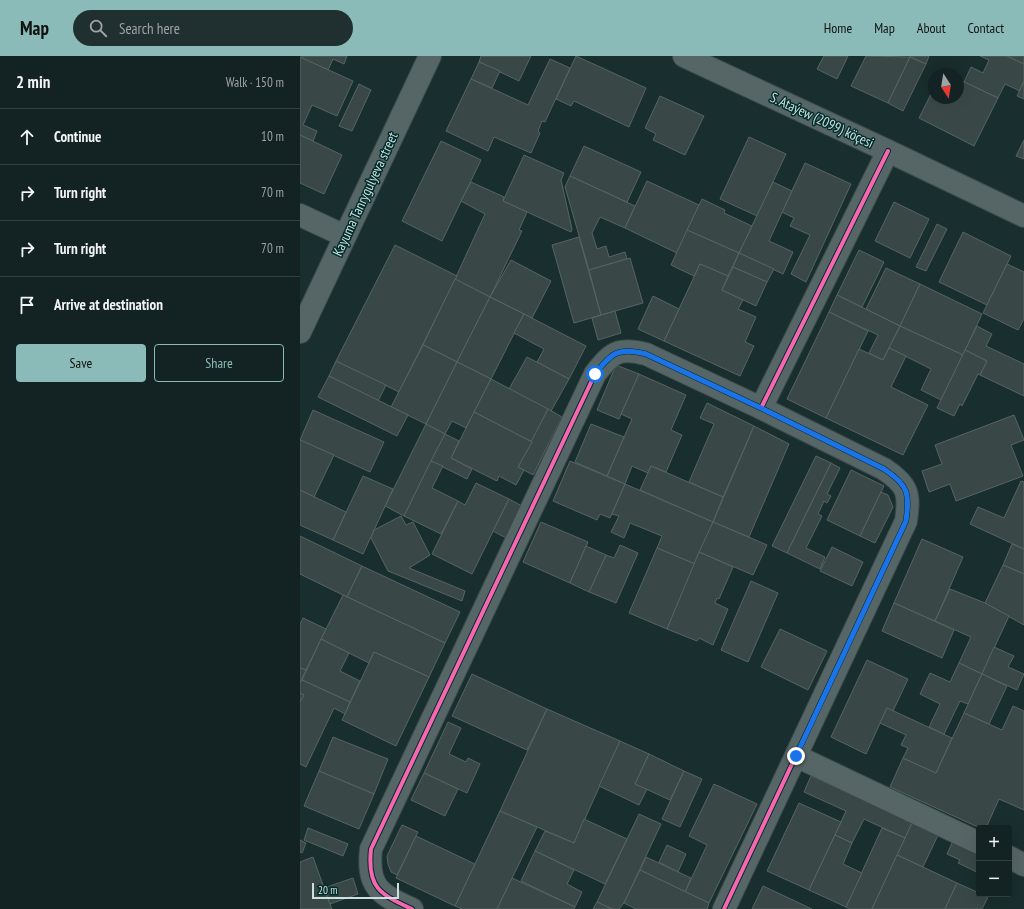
<!DOCTYPE html>
<html lang="en">
<head>
<meta charset="utf-8">
<style>
  :root { --surface:#132222; --page:#202f2f; --text:#f1f3f6; --muted:#9da4a5; --line:#323f40; --accent:#8bbbb9 }
  body { margin:0; font-family:"PT Sans Narrow",sans-serif; background:var(--page); color:var(--text) }
  .controls { position:absolute; right:12px; bottom:12px; display:grid; overflow:hidden; border-radius:4px; box-shadow:0 4px 16px #0002 }
  .controls button { width:36px; height:36px; display:grid; place-items:center; padding:0; border:0; border-bottom:1px solid var(--line); background:var(--surface); color:var(--text); font:20px sans-serif }
  .compass { position:absolute; left:628px; top:12px; width:36px; height:36px; border-radius:50%; background:var(--surface); box-shadow:0 4px 16px #0002; rotate:168deg }
  .scale { position:absolute; left:12px; bottom:10px; width:87px; box-sizing:border-box; padding-left:4px; border:2px solid #cbe0df; border-top:0; font-size:11px; line-height:14px; white-space:nowrap; color:#cbe0df; -webkit-text-stroke:3px #032d2d; paint-order:stroke }
  .stop { position:absolute; width:12px; height:12px; margin:-9px; border:3px solid #1a73e8; border-radius:50%; background:#fff }
  .stop.end { background:#1a73e8; border-color:#fff; box-shadow:0 1px 4px #0008 }
  .list { margin:0; padding:0; list-style:none }
  h2 { display:flex; justify-content:space-between; align-items:center; height:52px; margin:0; padding:0 16px; font-size:17px }
  h2 small { font-size:13px; font-weight:400; color:var(--muted) }
  .list li { display:grid; grid-template-columns:26px 1fr auto; gap:12px; align-items:center; box-sizing:border-box; height:56px; padding:0 16px; border-top:1px solid var(--line) }
  .list b { display:block; font-size:15px; white-space:nowrap }
  .list em { font-size:13px; font-style:normal; color:var(--muted) }
  .actions { display:flex; gap:8px; padding:12px 16px }
  .actions a { flex:1; padding:9px 0; border:1px solid var(--accent); border-radius:4px; text-align:center; font-size:14px; color:var(--accent) }
  .actions .main { background:var(--accent); color:#111 }
  .icon { flex:none; width:22px; height:22px; fill:none; stroke:currentColor; stroke-width:2; stroke-linecap:round; stroke-linejoin:round }
  .map { position:relative; flex:none; width:724px; height:853px; overflow:hidden }
  header { display:flex; align-items:center; gap:24px; box-sizing:border-box; height:56px; padding:0 20px; background:var(--accent); color:#111 }
  header strong { font-size:19px }
  nav { display:flex; gap:22px; margin-inline-start:auto; font-size:14px }
  .search { width:280px; height:36px; background:var(--page); display:flex; align-items:center; gap:10px; box-sizing:border-box; padding:0 14px; border-radius:22px; color:var(--muted); font-size:15px }
  main { display:flex }
  aside { flex:1; background:var(--surface) }
  .map>svg:first-child { display:block }
</style>
</head>
<body>
<header>
<strong>Map</strong>
<div class="search"><svg class="icon" aria-label="search" viewBox="0 0 24 24"><circle cx="10" cy="10" r="6"/><path d="M15 15l6 6"/></svg>Search here</div>
<nav><a>Home</a><a>Map</a><a>About</a><a>Contact</a></nav>
</header>
<main>
<aside>
<h2>2 min<small>Walk · 150 m</small></h2>
<ul class="list">
<li><svg class="icon" aria-label="ahead" viewBox="0 0 24 24"><path d="M12 20V5M6 11l6-6 6 6"/></svg><div><b>Continue</b></div><em>10 m</em></li>
<li><svg class="icon" aria-label="right" viewBox="0 0 24 24"><path d="M7 20v-9h11M14 6l5 5-5 5"/></svg><div><b>Turn right</b></div><em>70 m</em></li>
<li><svg class="icon" aria-label="right" viewBox="0 0 24 24"><path d="M7 20v-9h11M14 6l5 5-5 5"/></svg><div><b>Turn right</b></div><em>70 m</em></li>
<li><svg class="icon" aria-label="arrive" viewBox="0 0 24 24"><path d="M6 21V4h12l-3 4 3 4H6"/></svg><div><b>Arrive at destination</b></div></li>
</ul>
<div class="actions"><a class="main">Save</a><a>Share</a></div>
</aside>
<div class="map">
<svg width="724" height="853" viewBox="0 0 724 853">
  <rect width="100%" height="100%" fill="#192e2e"/>
  <g fill="#394846" stroke="#566562">
    <polygon points="2,0 47,0 44,8 33,3 28,14 1,2"/>
    <polygon points="181,0 231,0 219,25 179,6"/>
    <polygon points="276,0 346,32 329,71 274,45 271,50 256,43"/>
    <polygon points="524,0 548,0 537,23 517,13"/>
    <polygon points="566,0 610,1 588,47 551,30"/>
    <polygon points="609,0 629,0 626,8"/>
    <polygon points="680,0 707,0 724,8 724,25 720,35 705,28 698,42 664,26 671,11 683,17 689,4"/>
    <polygon points="707,0 724,0 724,8"/>
    <polygon points="0,1 53,25 37,60 12,49 3,69 17,75 13,85 0,79"/>
    <polygon points="610,1 626,8 603,55 588,47"/>
    <polygon points="250,3 270,12 245,66 242,65 238,75 240,77 231,97 194,81 188,95 146,75 171,23 228,49"/>
    <polygon points="179,6 200,15 192,32 171,23"/>
    <polygon points="658,23 698,42 674,90 619,62 634,32 634,42 658,42"/>
    <polygon points="724,25 724,43 717,40"/>
    <polygon points="59,28 71,34 52,75 39,70"/>
    <polygon points="360,40 404,60 385,99 353,84 356,78 345,72"/>
    <polygon points="0,79 42,99 24,138 0,127"/>
    <polygon points="449,81 486,98 457,160 420,143"/>
    <polygon points="724,84 724,103 716,100"/>
    <polygon points="141,85 181,104 142,185 102,165"/>
    <polygon points="284,90 341,116 327,146 270,120"/>
    <polygon points="224,99 264,117 261,124 272,173 271,176 203,145"/>
    <polygon points="505,107 551,128 506,226 491,218 510,179 490,170 494,162 482,156"/>
    <polygon points="270,120 335,150 325,172 300,161 292,177 297,193 306,190 309,201 325,196 327,203 289,214 265,131"/>
    <polygon points="347,125 399,149 377,197 325,172"/>
    <polygon points="171,126 204,141 203,145 227,156 219,174 222,175 190,241 155,223 185,158 161,145"/>
    <polygon points="473,126 492,135 469,185 493,196 483,218 439,197"/>
    <polygon points="402,143 425,154 424,157 452,170 439,197 387,174"/>
    <polygon points="594,146 629,163 610,202 575,185"/>
    <polygon points="637,168 647,173 626,215 616,211"/>
    <polygon points="387,174 439,197 428,220 400,208 394,220 371,209"/>
    <polygon points="663,176 711,200 687,249 639,226"/>
    <polygon points="279,181 301,259 274,267 252,189"/>
    <polygon points="95,189 157,220 99,336 36,305"/>
    <polygon points="559,194 584,206 562,251 537,239"/>
    <polygon points="439,197 474,213 467,226 433,211"/>
    <polygon points="330,202 343,247 301,259 289,214"/>
    <polygon points="211,204 251,225 232,262 190,241"/>
    <polygon points="400,208 428,220 422,234 443,244 438,253 456,261 445,286 454,290 440,320 364,285"/>
    <polygon points="707,208 724,216 724,263 718,274 683,257"/>
    <polygon points="433,211 467,226 456,250 422,234"/>
    <polygon points="586,212 620,228 600,270 566,253"/>
    <polygon points="155,223 190,241 157,306 123,289"/>
    <polygon points="620,228 682,258 663,299 600,270"/>
    <polygon points="537,239 600,270 583,304 569,297 578,279 529,256"/>
    <polygon points="353,240 379,253 364,285 338,273"/>
    <polygon points="190,241 224,258 191,323 157,306"/>
    <polygon points="315,255 321,277 298,284 292,262"/>
    <polygon points="529,256 568,275 526,362 487,343"/>
    <polygon points="224,258 286,290 269,323 237,306 244,293 214,277"/>
    <polygon points="600,270 663,299 641,344 621,334 631,313 589,292"/>
    <polygon points="677,270 692,278 686,290 724,308 724,340 680,319 687,305 665,294"/>
    <polygon points="123,289 157,306 126,368 91,351"/>
    <polygon points="589,292 606,300 591,331 628,349 603,399 526,362 559,293 583,304"/>
    <polygon points="665,294 687,305 680,319 678,318 662,350 660,348 654,360 637,352"/>
    <polygon points="227,301 269,323 251,355 209,333"/>
    <polygon points="36,305 86,329 78,345 29,320"/>
    <polygon points="157,306 191,323 166,372 152,365 145,378 126,368"/>
    <polygon points="316,309 339,318 319,363 297,354"/>
    <polygon points="339,318 386,339 371,374 382,379 366,416 351,410 348,417 332,410 325,428 307,420 332,363 321,358"/>
    <polygon points="29,320 108,359 97,380 18,341"/>
    <polygon points="191,323 248,353 232,386 174,356"/>
    <polygon points="407,347 454,370 423,441 389,426 414,368 400,362"/>
    <polygon points="248,353 262,361 233,419 218,411"/>
    <polygon points="13,354 84,386 70,416 0,384"/>
    <polygon points="174,356 232,386 218,411 224,414 216,429 199,420 197,425 151,402"/>
    <polygon points="714,359 724,384 711,389 723,420 656,445 650,428 629,436 622,415 642,408 635,389"/>
    <polygon points="126,368 145,378 104,460 85,450"/>
    <polygon points="291,368 324,381 307,420 275,406"/>
    <polygon points="454,370 489,388 449,481 413,466"/>
    <polygon points="145,378 159,385 151,402 172,413 167,423 131,405"/>
    <polygon points="0,384 34,399 14,441 0,434"/>
    <polygon points="516,400 531,407 487,497 472,490"/>
    <polygon points="131,405 143,410 132,432 158,445 141,478 104,460"/>
    <polygon points="270,405 325,428 310,462 300,458 297,464 253,445"/>
    <polygon points="531,407 540,412 527,438 531,440 527,447 524,445 518,458 522,460 506,492 525,501 520,513 487,497"/>
    <polygon points="351,410 423,441 413,466 340,434"/>
    <polygon points="551,414 584,430 560,480 527,464"/>
    <polygon points="63,420 93,433 63,498 33,484"/>
    <polygon points="721,425 724,426 724,493 670,468 678,451 704,462"/>
    <polygon points="176,427 209,443 172,518 132,498 158,445 165,449"/>
    <polygon points="325,428 413,466 395,508 357,492 362,480 330,467 324,482 311,476 319,460 312,458"/>
    <polygon points="0,434 46,456 33,484 0,469"/>
    <polygon points="581,436 588,439 593,451 575,487 560,480"/>
    <polygon points="209,443 222,450 206,482 193,475"/>
    <polygon points="101,460 106,469 113,466 130,499 109,512 165,535 162,545 88,515 71,482 74,474"/>
    <polygon points="241,466 288,486 270,527 223,506"/>
    <polygon points="413,466 467,489 453,519 399,496"/>
    <polygon points="0,480 62,510 47,541 0,518"/>
    <polygon points="622,483 663,501 635,565 594,547"/>
    <polygon points="712,488 724,493 724,518 703,509"/>
    <polygon points="320,489 338,497 316,547 289,536 306,499 314,502"/>
    <polygon points="286,490 306,499 289,536 270,527"/>
    <polygon points="532,491 563,506 552,530 520,515"/>
    <polygon points="357,492 395,508 367,573 329,557"/>
    <polygon points="399,496 433,511 419,543 417,542 415,547 428,553 413,589 399,582 397,585 367,573"/>
    <polygon points="703,509 724,518 724,569 685,547"/>
    <polygon points="62,510 160,556 145,587 47,541"/>
    <polygon points="451,525 478,537 448,606 421,594"/>
    <polygon points="650,533 685,547 709,560 682,618 659,607 671,581 635,565"/>
    <polygon points="43,539 145,587 129,621 74,596 69,607 21,583"/>
    <polygon points="594,547 654,574 642,602 582,575"/>
    <polygon points="3,562 26,573 6,614 0,612 0,568"/>
    <polygon points="480,573 527,595 508,634 461,611"/>
    <polygon points="21,583 49,597 40,615 60,625 50,646 2,624"/>
    <polygon points="694,591 714,600 708,611 724,618 717,634 682,618"/>
    <polygon points="74,596 129,621 96,690 42,664"/>
    <polygon points="567,604 608,623 593,655 587,652 566,698 531,681"/>
    <polygon points="659,607 682,618 668,648 660,645 644,678 629,671 640,648 620,638 630,617 650,626"/>
    <polygon points="0,612 6,614 0,627"/>
    <polygon points="172,618 247,653 227,694 152,660"/>
    <polygon points="682,618 707,630 689,668 664,657"/>
    <polygon points="2,624 50,646 45,658 34,652 6,711 0,708 0,646 4,639 0,637 0,627"/>
    <polygon points="0,637 4,639 0,646"/>
    <polygon points="713,650 724,655 724,754 699,743 686,772 680,772 590,731 603,702 636,717 664,657 702,674"/>
    <polygon points="587,652 652,682 636,717 603,702 608,692 601,689 606,679 580,667"/>
    <polygon points="247,653 320,685 274,787 200,755"/>
    <polygon points="148,666 161,672 149,698 166,706 168,702 180,708 167,737 124,717"/>
    <polygon points="33,681 88,703 74,738 19,715"/>
    <polygon points="320,685 349,698 335,728 347,733 339,749 299,730"/>
    <polygon points="349,698 384,715 370,744 335,728"/>
    <polygon points="19,715 74,738 59,773 4,750"/>
    <polygon points="384,715 402,723 380,771 362,763"/>
    <polygon points="124,717 158,733 145,760 111,744"/>
    <polygon points="511,720 612,767 605,782 564,763 552,787 535,779 546,755 504,736"/>
    <polygon points="414,728 457,748 409,847 385,836 407,789 389,780"/>
    <polygon points="499,747 541,766 509,834 467,815"/>
    <polygon points="200,755 237,771 197,853 162,853 155,850"/>
    <polygon points="339,758 361,768 324,847 319,853 312,853 297,846"/>
    <polygon points="284,763 327,783 305,828 235,795 245,775 274,787"/>
    <polygon points="612,767 638,779 623,811 597,799"/>
    <polygon points="102,769 118,776 97,819 91,816 88,808 87,800"/>
    <polygon points="8,772 48,788 43,800 4,784"/>
    <polygon points="582,772 605,782 572,853 550,853 546,851"/>
    <polygon points="535,779 552,787 543,808 562,817 546,851 509,834"/>
    <polygon points="116,780 175,808 155,850 96,822"/>
    <polygon points="0,784 6,787 2,797 0,796"/>
    <polygon points="653,785 679,797 679,817 658,807 660,804 647,798"/>
    <polygon points="367,789 386,798 378,816 359,806"/>
    <polygon points="235,795 274,814 267,828 282,836 275,851 221,825"/>
    <polygon points="597,799 657,827 645,853 572,853"/>
    <polygon points="13,801 24,832 32,853 0,853 0,806"/>
    <polygon points="346,801 391,822 385,836 340,814"/>
    <polygon points="340,814 409,847 407,853 336,853 324,847"/>
    <polygon points="53,822 58,838 30,848 24,832"/>
    <polygon points="212,822 275,851 274,853 197,853"/>
    <polygon points="657,827 688,841 682,853 645,853"/>
    <polygon points="463,830 512,853 452,853"/>
    <polygon points="297,846 312,853 293,853"/>
  </g>
  <g fill="none" stroke-linecap="round" stroke-linejoin="round">
    <g stroke="#3a4a4a" stroke-width="24">
      <g id="minor">
        <polyline points="384,0 588,95 724,160"/>
        <polyline points="0,159 45,180"/>
        <polyline points="0,276 130,0"/>
        <polyline points="496,700 679,787"/>
        <polyline points="709,801 724,809"/>
        <path d="M112,853C79,838 67,831 71,793L295,318C312,296 319,291 346,298L461,352"/>
        <path d="M424,853L606,465C610,437 608,429 584,413L461,352L588,95"/>
      </g>
    </g>
    <use href="#minor" stroke="#566565" stroke-width="22"/>
    <g stroke="#032d2d" stroke-width="6">
      <g id="cycleway">
        <path d="M112,853C79,838 67,831 71,793L295,318C312,296 319,291 346,298L461,352"/>
        <path d="M424,853L606,465C610,437 608,429 584,413L461,352L588,95"/>
      </g>
    </g>
    <use href="#cycleway" stroke="#f766af" stroke-width="4"/>
  </g>
  <g fill="none" stroke-linecap="round" stroke-linejoin="round">
    <path stroke="#1a73e8" stroke-width="5" d="M295,318C312,296 319,291 346,298L461,352L584,413C608,429 610,437 606,465L496,700"/>
  </g>
  <g text-anchor="middle" dominant-baseline="central" stroke-width="3" stroke-linejoin="round" paint-order="stroke">
    <g font-size="14" fill="#cbe0df" stroke="#032d2d">
      <text transform="translate(522 64) rotate(25)">S. Ataýew (2099) köçesi</text>
      <text transform="translate(65 138) rotate(-65)">Kayuma Tanrygulyeva street</text>
    </g>
  </g>
</svg>
<div class="controls">
<button>+</button>
<button>−</button>
</div>
<svg class="compass" viewBox="-18 -18 36 36"><path d="M0-13l5 13h-10z" fill="#e53935"/><path d="M0 13l5-13h-10z" fill="#9da4a5"/></svg>
<div class="scale">20 m</div>
<div class="stop" style="left:295px;top:318px"></div>
<div class="stop end" style="left:496px;top:700px"></div>
</div>
</main>
</body>
</html>
